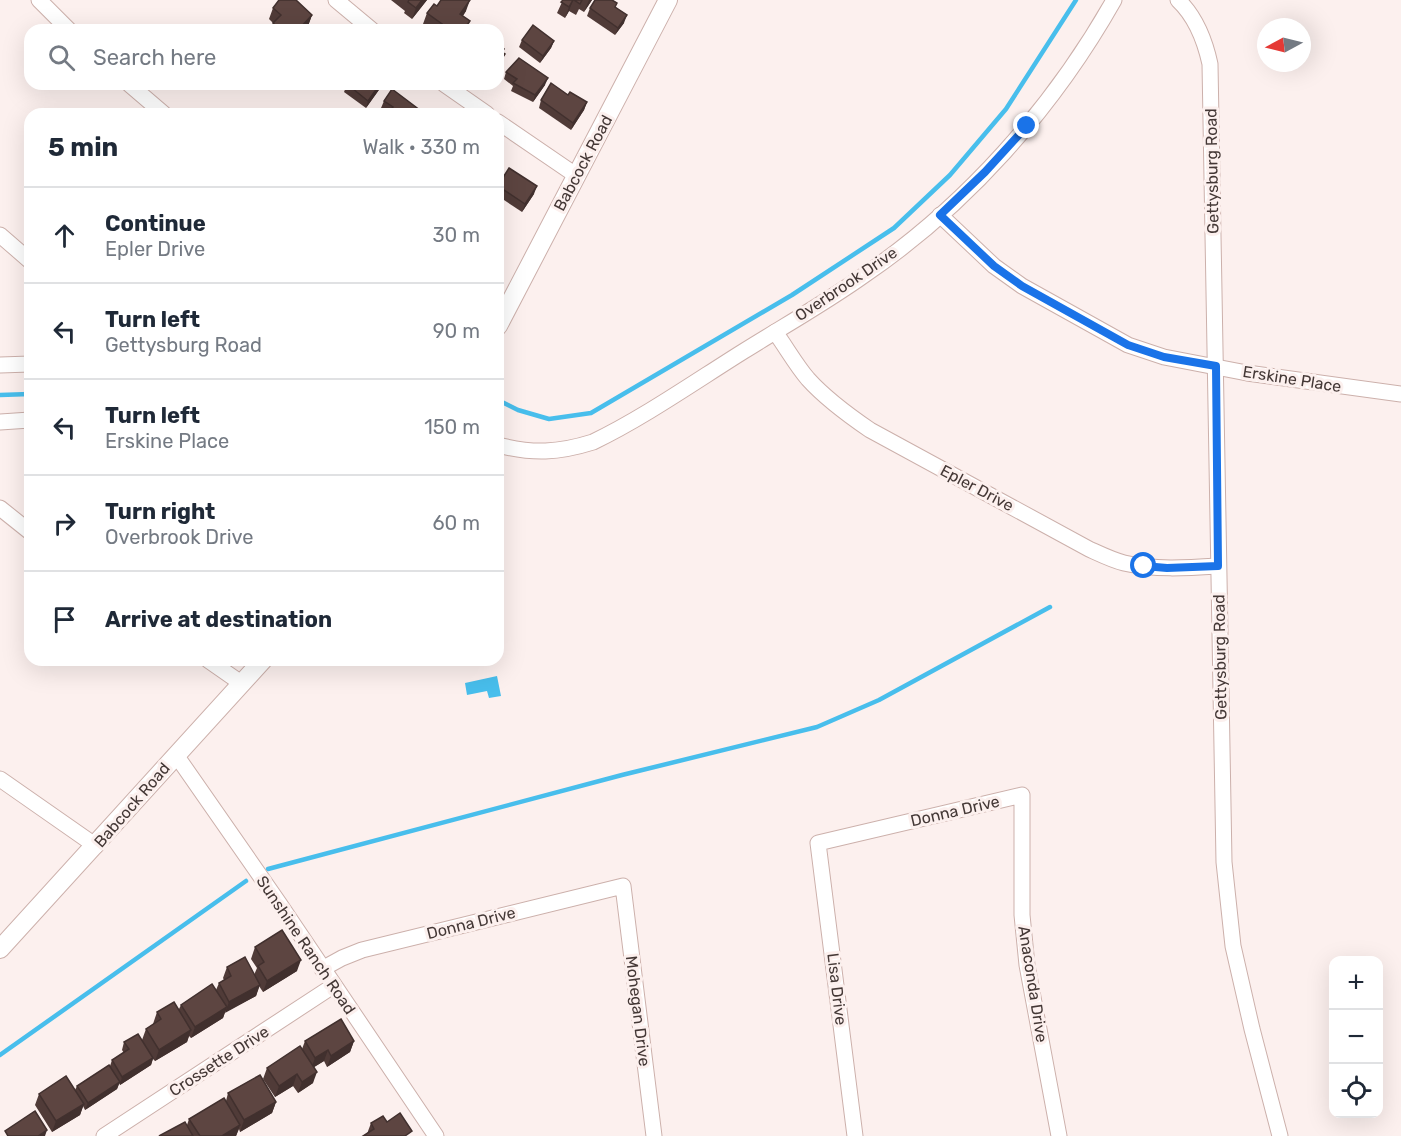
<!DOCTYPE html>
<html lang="en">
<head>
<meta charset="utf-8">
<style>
  :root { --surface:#fff; --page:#f2f2f3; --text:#1f2937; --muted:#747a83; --line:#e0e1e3 }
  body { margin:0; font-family:Rubik,sans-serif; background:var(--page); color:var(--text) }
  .controls { position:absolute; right:18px; bottom:18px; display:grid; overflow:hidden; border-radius:12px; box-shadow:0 6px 24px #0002 }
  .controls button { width:54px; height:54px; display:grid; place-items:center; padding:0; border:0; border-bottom:2px solid var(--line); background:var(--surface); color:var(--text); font:30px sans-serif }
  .compass { position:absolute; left:1257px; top:18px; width:54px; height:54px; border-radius:50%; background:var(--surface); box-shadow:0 6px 24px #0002; rotate:263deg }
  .stop { position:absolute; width:18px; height:18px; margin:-14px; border:4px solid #1a73e8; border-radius:50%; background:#fff }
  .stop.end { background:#1a73e8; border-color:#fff; box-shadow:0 2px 6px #0008 }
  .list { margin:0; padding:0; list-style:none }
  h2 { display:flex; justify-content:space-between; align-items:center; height:78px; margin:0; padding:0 24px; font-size:26px }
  h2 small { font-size:20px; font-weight:400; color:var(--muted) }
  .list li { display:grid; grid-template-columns:39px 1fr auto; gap:18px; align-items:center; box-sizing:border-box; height:96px; padding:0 24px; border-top:2px solid var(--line) }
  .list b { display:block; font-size:22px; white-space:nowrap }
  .list p { margin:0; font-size:20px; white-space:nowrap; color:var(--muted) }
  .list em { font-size:20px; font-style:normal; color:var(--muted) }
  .icon { flex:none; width:33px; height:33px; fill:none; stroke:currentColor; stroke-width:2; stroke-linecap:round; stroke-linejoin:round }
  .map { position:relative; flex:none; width:1401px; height:1136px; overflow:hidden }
  .search { position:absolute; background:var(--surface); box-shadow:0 6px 24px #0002; left:24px; top:24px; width:480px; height:66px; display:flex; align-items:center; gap:15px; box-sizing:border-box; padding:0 21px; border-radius:18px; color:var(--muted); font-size:22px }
  .panel { position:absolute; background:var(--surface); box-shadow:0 6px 24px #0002; left:24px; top:108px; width:480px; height:558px; border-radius:18px }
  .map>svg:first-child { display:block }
</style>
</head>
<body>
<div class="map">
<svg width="1401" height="1136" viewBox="0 0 1401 1136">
  <rect width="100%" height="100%" fill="#fcf0ee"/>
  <polygon fill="#48beec" points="497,676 501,696 489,698 487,691 467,695 465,683"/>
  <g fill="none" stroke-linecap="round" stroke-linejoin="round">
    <g stroke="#48beec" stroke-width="4.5">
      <polyline points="0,395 30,394"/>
      <polyline points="498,400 518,410 549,419 591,413 792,295 894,228 950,175 1006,109 1076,0"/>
      <polyline points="268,869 622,775 817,727 879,700 1050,607"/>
      <polyline points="0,1055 246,881"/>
    </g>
    <g stroke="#ccb0ab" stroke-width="17">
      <g id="minor">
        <polyline points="39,0 69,30"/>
        <polyline points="336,0 372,30"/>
        <path d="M1178,0C1196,17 1205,41 1210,64L1224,862L1233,946L1252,1029L1280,1136"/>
        <polyline points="129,84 164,114"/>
        <polyline points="444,84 487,114"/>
        <polyline points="498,122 577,176"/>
        <polyline points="940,215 994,266 1022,286 1128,345 1164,357 1247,373 1401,394"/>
        <polyline points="0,235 30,261"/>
        <path d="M775,332C786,347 796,365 808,379C826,399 848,415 870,430L1089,549C1100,554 1112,560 1124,563C1154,570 1186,568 1218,566"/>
        <polyline points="0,365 30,364"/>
        <polyline points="0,422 30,420"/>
        <path d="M498,445C533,454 558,453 593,442C643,418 696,381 744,351C784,326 825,303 863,276C966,206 1053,108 1114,0"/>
        <polyline points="0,508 30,532"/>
        <polyline points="208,660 241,683"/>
        <polyline points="176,755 279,903 436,1136"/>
        <polyline points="0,779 96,846"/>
        <polyline points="322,969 342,958 362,950 623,886 654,1136"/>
        <polyline points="104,1136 333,986"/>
        <polyline points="855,1136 818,843 1022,795 1022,915 1027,965 1059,1136"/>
      </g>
    </g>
    <g stroke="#ccb0ab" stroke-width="20">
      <g id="major">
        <polyline points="498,326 668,0"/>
        <polyline points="0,949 263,660"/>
      </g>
    </g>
    <use href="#minor" stroke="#fff" stroke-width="15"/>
    <use href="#major" stroke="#fff" stroke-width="18"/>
  </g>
  <g fill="#503b38">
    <polygon points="391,0 427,0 412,19 404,13 405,11"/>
    <polygon points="563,0 592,0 584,12 579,9 576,15 569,11 565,18 557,13"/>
    <polygon points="437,6 466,11 463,16 470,21 467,30 431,30 423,24 427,13"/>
    <polygon points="616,7 624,23 615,35 587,16 590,8"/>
    <polygon points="273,8 312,15 308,26 304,30 270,30 273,23 269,19"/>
    <polygon points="522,40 554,41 551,48 540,63 519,47"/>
    <polygon points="506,72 545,85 533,102 511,91 513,86 504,79"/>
    <polygon points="306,84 314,84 310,88"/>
    <polygon points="341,84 382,84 381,87 366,108 344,92 346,87"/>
    <polygon points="568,95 587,102 584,110 571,130 539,108 541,100"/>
    <polygon points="384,101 420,114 388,113 381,108"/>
    <polygon points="504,176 534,194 522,212 498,196 498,178"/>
    <polygon points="255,947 297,971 263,992 259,986 256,996 225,1012 223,1018 191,1038 189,1036 187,1042 155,1061 153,1059 151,1065 120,1085 119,1083 117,1089 85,1110 83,1106 80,1115 52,1132 35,1105 39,1094 75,1090 77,1086 110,1066 112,1060 124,1053 122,1050 124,1042 142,1040 146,1029 153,1024 157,1012 179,1009 181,1005 216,990 219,983 224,980 223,978 227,967 254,975 257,968 251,959"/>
    <polygon points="305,1041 354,1041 350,1052 327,1067 324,1061 314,1067 313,1083 298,1093 293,1086 275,1097 263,1079 267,1068 302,1049"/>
    <polygon points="228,1093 276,1102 272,1113 240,1132 239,1129 236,1136 159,1136 187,1125 189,1119 226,1101"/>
    <polygon points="387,1122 367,1134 371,1123"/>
  </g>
  <g fill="#41302e">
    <polygon points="422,0 427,0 412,19 416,8"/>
    <polygon points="470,0 466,11 456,25 460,14"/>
    <polygon points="573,0 569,11 565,18 569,7"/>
    <polygon points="589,0 592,0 584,12"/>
    <polygon points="312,15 308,26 304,30 298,30"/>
    <polygon points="627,15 624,23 615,35 618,28"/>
    <polygon points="554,41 551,48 540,63 543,56"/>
    <polygon points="505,54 502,62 498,68 498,64"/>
    <polygon points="548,78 545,85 533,102 535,95"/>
    <polygon points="380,84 382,84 381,87 366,108 368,101"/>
    <polygon points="587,102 584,110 571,130 573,123"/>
    <polygon points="537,186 534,194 522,212 525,204"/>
    <polygon points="301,960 297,971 263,992 267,981"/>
    <polygon points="260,985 256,996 225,1013 229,1002"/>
    <polygon points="227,1007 223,1018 191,1038 195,1027"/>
    <polygon points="191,1030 187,1042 155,1061 159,1050"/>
    <polygon points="354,1041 350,1052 327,1067 331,1056"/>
    <polygon points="328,1050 324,1061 311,1069 315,1058"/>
    <polygon points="153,1058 151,1065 120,1085 122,1077"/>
    <polygon points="317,1072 313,1083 298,1093 302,1082"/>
    <polygon points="297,1074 293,1086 275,1097 279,1086"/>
    <polygon points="120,1082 117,1089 85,1110 88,1103"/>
    <polygon points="276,1102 272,1113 240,1132 244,1120"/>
    <polygon points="84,1104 80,1115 52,1132 56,1121"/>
    <polygon points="240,1125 236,1136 222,1136"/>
    <polygon points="47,1130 45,1136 38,1136"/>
  </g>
  <g fill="#5d4541" stroke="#41302e" stroke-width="1.5">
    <polygon points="279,0 296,0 312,15 298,30 294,26 291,30 281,30 273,23 281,15 273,8"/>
    <polygon points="409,0 422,0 416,8 408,2"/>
    <polygon points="441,0 470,0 460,14 470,21 463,30 444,30 440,27 442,24 427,13 434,4 437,6"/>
    <polygon points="563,0 573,0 569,7 561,2"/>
    <polygon points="574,0 582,0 580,4"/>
    <polygon points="595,0 612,0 617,3 615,7 627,15 618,28 590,8"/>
    <polygon points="320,25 327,30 316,30"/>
    <polygon points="533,25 554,41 543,56 522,40"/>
    <polygon points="498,44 504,49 502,52 505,54 498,64"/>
    <polygon points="519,58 548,78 535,95 513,83 517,79 506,72"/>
    <polygon points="551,83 568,95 570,92 587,102 573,123 541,100"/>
    <polygon points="347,84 380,84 368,101"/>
    <polygon points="392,89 421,111 419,114 388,114 393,107 384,101"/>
    <polygon points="509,168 537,186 525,204 498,186 498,178 501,173 504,176"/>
    <polygon points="282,930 301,960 267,981 258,966 264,962 255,947"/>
    <polygon points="245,957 260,985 229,1002 219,983 231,976 227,967"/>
    <polygon points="212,984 227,1007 195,1027 181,1005"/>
    <polygon points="174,1002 191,1030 159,1050 146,1029 161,1019 157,1012"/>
    <polygon points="341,1019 354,1041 331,1056 328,1050 315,1058 305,1041"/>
    <polygon points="138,1034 153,1058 122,1077 112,1060 129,1049 124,1042"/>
    <polygon points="300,1046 317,1072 302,1082 297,1074 279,1086 267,1068"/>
    <polygon points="109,1065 120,1082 88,1103 77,1086"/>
    <polygon points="260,1075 276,1102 244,1120 228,1093"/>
    <polygon points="66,1076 84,1104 56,1121 39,1094"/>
    <polygon points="224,1098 240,1125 222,1136 200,1136 189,1119"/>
    <polygon points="35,1111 47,1130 38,1136 8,1136 5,1131"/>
    <polygon points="400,1113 412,1131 405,1136 363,1136 374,1129 371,1123 383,1116 387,1122"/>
    <polygon points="185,1122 193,1136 159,1136"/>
  </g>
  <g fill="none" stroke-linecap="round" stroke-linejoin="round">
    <polyline stroke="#1a73e8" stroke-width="8" points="1027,126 985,172 940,215 994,266 1022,286 1128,345 1164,357 1216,366 1218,566 1167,568 1144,566"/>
  </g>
  <g text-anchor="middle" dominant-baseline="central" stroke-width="6" stroke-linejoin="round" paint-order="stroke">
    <g font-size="16" fill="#443836" stroke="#fcf0ee">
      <text transform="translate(583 163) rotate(-62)">Babcock Road</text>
      <text transform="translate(1212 171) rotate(-91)">Gettysburg Road</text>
      <text transform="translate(846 284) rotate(-34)">Overbrook Drive</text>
      <text transform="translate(1292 379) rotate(9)">Erskine Place</text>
      <text transform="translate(977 488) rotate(28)">Epler Drive</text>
      <text transform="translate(1220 657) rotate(-91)">Gettysburg Road</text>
      <text transform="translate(132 805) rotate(-49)">Babcock Road</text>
      <text transform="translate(955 811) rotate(-13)">Donna Drive</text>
      <text transform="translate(471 923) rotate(-14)">Donna Drive</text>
      <text transform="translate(306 945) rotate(56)">Sunshine Ranch Road</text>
      <text transform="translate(1033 984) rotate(81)">Anaconda Drive</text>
      <text transform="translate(837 989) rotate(83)">Lisa Drive</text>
      <text transform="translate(638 1011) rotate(83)">Mohegan Drive</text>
      <text transform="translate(219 1061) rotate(-33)">Crossette Drive</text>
    </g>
  </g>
</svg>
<div class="controls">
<button>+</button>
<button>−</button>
<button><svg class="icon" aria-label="locate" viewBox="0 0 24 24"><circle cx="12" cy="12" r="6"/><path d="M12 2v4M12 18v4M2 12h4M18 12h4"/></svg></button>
</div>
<svg class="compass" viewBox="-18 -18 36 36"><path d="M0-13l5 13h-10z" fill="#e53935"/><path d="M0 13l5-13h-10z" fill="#747a83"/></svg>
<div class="stop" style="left:1144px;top:566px"></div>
<div class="stop end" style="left:1027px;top:126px"></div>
<div class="search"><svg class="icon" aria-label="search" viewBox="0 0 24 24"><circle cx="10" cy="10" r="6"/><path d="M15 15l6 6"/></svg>Search here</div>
<section class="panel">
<h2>5 min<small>Walk · 330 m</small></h2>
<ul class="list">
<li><svg class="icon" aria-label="ahead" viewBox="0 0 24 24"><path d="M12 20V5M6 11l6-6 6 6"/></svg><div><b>Continue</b><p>Epler Drive</p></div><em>30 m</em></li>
<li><svg class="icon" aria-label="left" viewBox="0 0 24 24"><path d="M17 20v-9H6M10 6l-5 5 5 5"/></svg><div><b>Turn left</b><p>Gettysburg Road</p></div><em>90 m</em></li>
<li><svg class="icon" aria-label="left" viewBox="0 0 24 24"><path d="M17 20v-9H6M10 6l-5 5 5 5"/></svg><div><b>Turn left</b><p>Erskine Place</p></div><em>150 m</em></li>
<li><svg class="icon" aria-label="right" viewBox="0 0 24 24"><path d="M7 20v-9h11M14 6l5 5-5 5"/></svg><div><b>Turn right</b><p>Overbrook Drive</p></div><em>60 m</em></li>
<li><svg class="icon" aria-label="arrive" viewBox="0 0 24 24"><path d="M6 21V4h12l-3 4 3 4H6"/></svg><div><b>Arrive at destination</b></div></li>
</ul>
</section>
</div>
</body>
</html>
